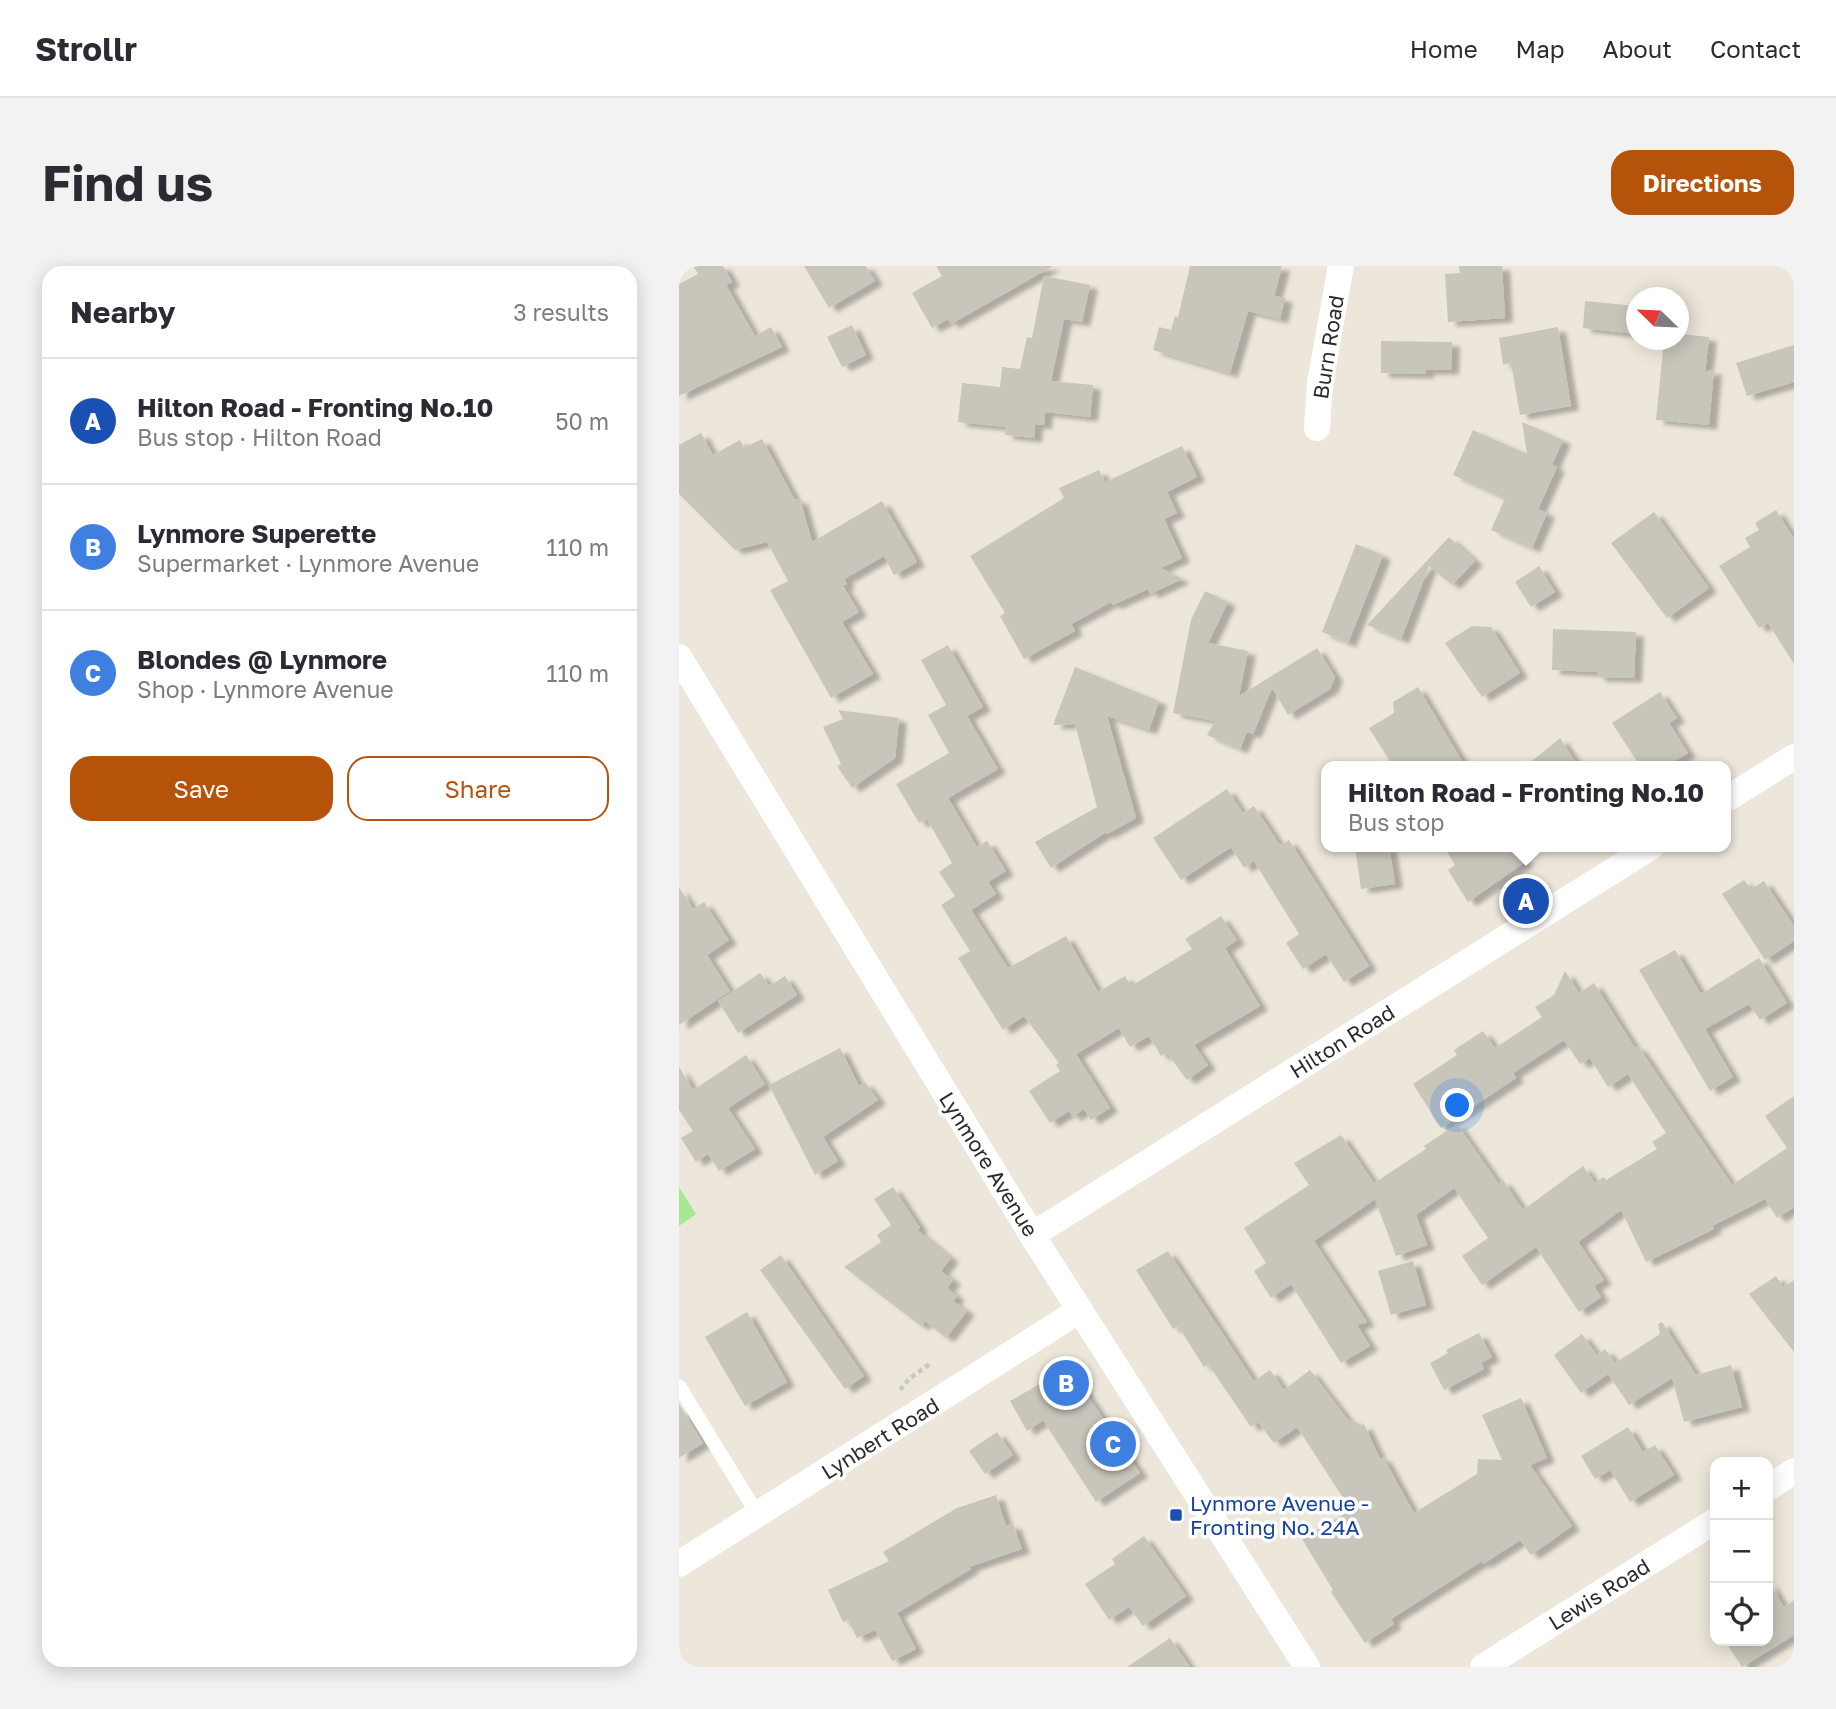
<!DOCTYPE html>
<html lang="en">
<head>
<meta charset="utf-8">
<style>
  :root { --surface:#fff; --page:#f2f2f3; --text:#2b2b33; --muted:#7c7c81; --line:#e1e1e2; --accent:#b45309 }
  body { margin:0; font-family:"Golos Text",sans-serif; background:var(--page); color:var(--text) }
  .controls { position:absolute; right:21px; bottom:21px; display:grid; overflow:hidden; border-radius:14px; box-shadow:0 4px 18px #0003 }
  .controls button { width:63px; height:63px; display:grid; place-items:center; padding:0; border:0; border-bottom:2px solid var(--line); background:var(--surface); color:var(--text); font:35px sans-serif }
  .compass { position:absolute; left:947px; top:21px; width:63px; height:63px; border-radius:50%; background:var(--surface); box-shadow:0 4px 18px #0003; rotate:293deg }
  .you { position:absolute; left:779px; top:840px; width:24px; height:24px; margin:-18px; border:5px solid #fff; border-radius:50%; background:#1a73e8; box-shadow:0 0 0 10px #1a73e833 }
  .badge { display:grid; place-items:center; width:46px; height:46px; border-radius:50%; background:var(--accent); color:#fff; font-size:23px; font-weight:700 }
  .pin { position:absolute; translate:-50% -50%; border:4px solid #fff; box-shadow:0 2px 7px #0006 }
  .popup { position:absolute; left:642px; top:495px; width:410px; height:91px; box-sizing:border-box; display:grid; place-content:center; border-radius:14px; background:var(--surface); filter:drop-shadow(0 2px 5px #0005); font-size:23px; white-space:nowrap; color:var(--muted) }
  .popup b { font-size:26px; color:var(--text) }
  .popup::after { content:''; position:absolute; left:50%; top:100%; margin-left:-14px; border:14px solid transparent; border-top-color:var(--surface) }
  .list { margin:0; padding:0; list-style:none }
  h2 { display:flex; justify-content:space-between; align-items:center; height:91px; margin:0; padding:0 28px; font-size:30px }
  h2 small { font-size:23px; font-weight:400; color:var(--muted) }
  .list li { display:grid; grid-template-columns:46px 1fr auto; gap:21px; align-items:center; box-sizing:border-box; height:126px; padding:0 28px; border-top:2px solid var(--line) }
  .list b { display:block; font-size:26px; white-space:nowrap }
  .list p { margin:0; font-size:23px; white-space:nowrap; color:var(--muted) }
  .list em { font-size:23px; font-style:normal; color:var(--muted) }
  .actions { display:flex; gap:14px; padding:21px 28px }
  .actions a { flex:1; padding:16px 0; border:2px solid var(--accent); border-radius:21px; text-align:center; font-size:24px; color:var(--accent) }
  .actions .main { background:var(--accent); color:#fff }
  .icon { flex:none; width:38px; height:38px; fill:none; stroke:currentColor; stroke-width:2; stroke-linecap:round; stroke-linejoin:round }
  .map { position:relative; flex:none; width:1115px; height:1401px; overflow:hidden; border-radius:21px }
  header { display:flex; align-items:center; gap:42px; box-sizing:border-box; height:98px; padding:0 35px; background:var(--surface); border-bottom:2px solid var(--line) }
  header strong { font-size:33px }
  nav { display:flex; gap:38px; margin-inline-start:auto; font-size:24px }
  .intro { display:flex; align-items:center; justify-content:space-between; box-sizing:border-box; height:168px; padding:0 42px }
  h1 { margin:0; font-size:49px }
  .button { padding:18px 32px; border-radius:21px; background:var(--accent); color:#fff; font-size:24px; font-weight:700 }
  main { display:flex; gap:42px; padding:0 42px }
  aside { flex:1; background:var(--surface); border-radius:21px; box-shadow:0 4px 18px #0003 }
  .map>svg:first-child { display:block }
</style>
</head>
<body>
<header>
<strong>Strollr</strong>
<nav><a>Home</a><a>Map</a><a>About</a><a>Contact</a></nav>
</header>
<div class="intro"><h1>Find us</h1><a class="button">Directions</a></div>
<main>
<aside>
<h2>Nearby<small>3 results</small></h2>
<ul class="list">
<li><span class="badge" style="background:#1a4fb4">A</span><div><b>Hilton Road - Fronting No.10</b><p>Bus stop · Hilton Road</p></div><em>50 m</em></li>
<li><span class="badge" style="background:#3f7fe0">B</span><div><b>Lynmore Superette</b><p>Supermarket · Lynmore Avenue</p></div><em>110 m</em></li>
<li><span class="badge" style="background:#3f7fe0">C</span><div><b>Blondes @ Lynmore</b><p>Shop · Lynmore Avenue</p></div><em>110 m</em></li>
</ul>
<div class="actions"><a class="main">Save</a><a>Share</a></div>
</aside>
<div class="map">
<svg width="1115" height="1401" viewBox="0 0 1115 1401">
  <defs>
    <filter id="shadow"><feDropShadow dx="8" dy="4.5" stdDeviation="2" flood-color="#0004"/></filter>
  </defs>
  <rect width="100%" height="100%" fill="#ede7db"/>
  <polygon fill="#a8e893" points="0,921 17,948 0,960"/>
  <g fill="#c8c5ba" filter="url(#shadow)">
    <polygon points="14,0 44,0 53,16 47,19 76,70 92,61 103,81 0,130 0,18 19,8"/>
    <polygon points="125,0 187,0 196,15 150,42"/>
    <polygon points="257,0 374,0 272,58 269,53 253,62 233,27 263,10"/>
    <polygon points="511,0 603,0 595,30 606,32 601,53 569,45 551,107 474,84 480,61 492,64 496,50 499,51"/>
    <polygon points="780,0 823,0 826,52 769,56 766,8 781,7"/>
    <polygon points="365,10 411,19 403,56 385,53 372,115 414,119 411,151 366,146 365,159 356,158 355,172 326,169 327,161 279,156 283,117 321,121 323,101 341,103 348,71 353,72"/>
    <polygon points="906,35 957,40 957,68 904,62"/>
    <polygon points="173,59 187,89 163,101 148,71"/>
    <polygon points="879,61 892,140 841,149 832,97 824,99 820,72"/>
    <polygon points="999,68 1030,71 1026,106 1035,103 1030,159 977,154 985,74 999,74"/>
    <polygon points="702,75 773,76 772,104 747,104 747,108 702,107"/>
    <polygon points="1115,79 1115,116 1068,130 1057,97"/>
    <polygon points="843,156 884,174 873,199 878,201 859,243 868,247 853,282 812,264 826,232 774,209 794,164 848,188"/>
    <polygon points="22,167 34,189 61,174 65,182 83,173 116,234 121,233 133,276 203,235 238,296 215,309 205,290 165,313 168,318 164,320 180,346 163,356 194,408 152,432 91,324 109,315 88,276 56,284 0,228 0,179"/>
    <polygon points="503,180 518,211 488,226 498,247 485,253 503,292 482,302 503,313 471,328 469,323 434,339 432,336 392,358 396,365 345,393 321,350 326,347 291,290 385,232 380,222 420,204 426,216"/>
    <polygon points="1097,244 1115,273 1115,398 1089,357 1080,362 1040,300 1071,281 1066,272 1080,264 1076,257"/>
    <polygon points="975,246 1030,322 988,352 932,277"/>
    <polygon points="770,271 796,295 773,319 750,300 722,373 688,359"/>
    <polygon points="677,278 704,289 669,377 643,366"/>
    <polygon points="860,300 876,326 852,341 836,316"/>
    <polygon points="526,325 549,336 529,377 569,385 560,430 638,382 656,411 651,423 609,449 593,422 574,468 568,466 561,483 528,469 536,455 494,447 512,354"/>
    <polygon points="793,360 812,361 841,407 803,431 766,377"/>
    <polygon points="874,363 957,366 955,412 918,411 918,406 873,404"/>
    <polygon points="269,379 304,441 288,450 319,503 269,532 298,581 308,575 327,605 309,616 317,628 292,644 329,702 387,670 419,726 446,710 452,720 513,683 506,673 542,650 558,674 546,682 581,740 515,779 529,799 508,814 488,787 482,790 470,770 451,781 440,762 397,788 431,842 412,854 405,843 394,851 390,845 371,857 350,825 381,805 377,799 380,797 345,750 324,764 279,692 291,685 262,639 276,630 260,606 273,597 248,553 240,557 217,518 270,487 249,449 267,439 242,394"/>
    <polygon points="396,401 480,435 470,464 428,450 457,552 428,568 427,566 372,602 356,576 418,541 396,458 374,459"/>
    <polygon points="739,421 786,500 714,500 690,462 715,447 714,436"/>
    <polygon points="981,426 998,452 990,457 1009,487 988,500 961,500 933,457"/>
    <polygon points="159,444 220,452 216,492 173,522 158,500 162,498 144,461 164,453"/>
    <polygon points="881,472 899,500 847,500"/>
    <polygon points="548,523 564,547 575,540 601,579 610,574 690,700 665,716 647,688 624,703 607,677 620,668 575,595 565,602 552,581 502,614 474,572"/>
    <polygon points="676,581 710,581 716,618 682,623"/>
    <polygon points="765,581 836,581 846,596 789,636 769,604 776,599"/>
    <polygon points="1065,614 1072,623 1085,615 1115,660 1115,675 1086,694 1043,628"/>
    <polygon points="0,621 14,643 25,636 50,674 28,689 51,725 0,759"/>
    <polygon points="996,684 1022,728 1080,692 1108,737 1081,754 1070,738 1026,763 1054,811 1031,825 960,704"/>
    <polygon points="886,705 900,727 915,717 956,782 959,780 1053,919 1108,882 1086,850 1115,830 1115,941 1098,952 1086,933 1033,960 1035,963 967,996 942,944 899,976 925,1014 915,1020 922,1031 900,1046 857,981 803,1019 783,990 809,972 775,922 737,949 748,979 717,990 696,933 635,975 688,1056 678,1059 691,1080 662,1097 612,1018 592,1032 575,1005 587,997 565,962 630,919 615,897 662,869 695,917 747,883 745,880 778,858 820,918 824,914 844,944 904,900 916,917 925,911 927,914 978,883 973,876 987,867 949,808 929,821 911,792 901,798 885,774 834,807 837,812 762,862 734,818 778,789 775,784 804,765 816,782 863,751 856,741 875,729"/>
    <polygon points="81,707 90,720 106,710 118,729 59,767 39,735"/>
    <polygon points="161,782 180,820 186,816 199,834 144,871 159,895 136,909 90,819"/>
    <polygon points="67,789 86,818 49,842 76,883 40,905 29,888 17,896 2,872 14,865 0,844 0,801 14,824"/>
    <polygon points="214,921 241,962 238,964 272,992 262,1005 274,1014 268,1022 278,1030 274,1035 288,1045 267,1072 246,1055 242,1060 165,1001 202,976 198,969 212,959 195,933"/>
    <polygon points="489,985 575,1115 591,1104 605,1124 631,1104 670,1155 672,1153 679,1162 685,1158 701,1193 704,1191 735,1247 798,1208 799,1193 823,1194 803,1149 842,1132 868,1192 851,1199 893,1260 852,1289 841,1274 804,1298 803,1295 712,1353 715,1358 686,1377 652,1326 654,1324 623,1273 672,1244 618,1161 595,1177 579,1156 572,1161 529,1098 525,1101 499,1060 494,1063 457,1004"/>
    <polygon points="102,989 185,1110 166,1123 81,1004"/>
    <polygon points="734,995 747,1039 712,1049 699,1005"/>
    <polygon points="1097,1010 1104,1021 1115,1014 1115,1086 1070,1028"/>
    <polygon points="68,1046 108,1116 66,1140 26,1071"/>
    <polygon points="983,1056 1017,1109 1052,1099 1063,1141 1005,1156 993,1112 950,1139 929,1108 902,1127 875,1089 903,1068 918,1089 926,1083 936,1097 981,1068 979,1058"/>
    <polygon points="800,1067 813,1091 802,1097 805,1103 765,1124 751,1097 769,1087 767,1084"/>
    <polygon points="380,1107 392,1111 402,1120 461,1207 417,1236 364,1154 348,1165 331,1135"/>
    <polygon points="0,1138 24,1177 0,1192"/>
    <polygon points="949,1161 964,1186 976,1179 995,1209 951,1236 931,1204 916,1213 902,1190"/>
    <polygon points="318,1166 334,1189 306,1208 290,1185"/>
    <polygon points="317,1229 327,1260 334,1258 343,1283 290,1301 292,1303 218,1347 237,1383 213,1395 196,1364 178,1372 169,1354 164,1356 149,1324 210,1295 204,1286 278,1242"/>
    <polygon points="465,1270 507,1330 464,1360 450,1341 430,1354 406,1318 436,1298 433,1293"/>
    <polygon points="1089,1315 1105,1341 1115,1334 1115,1369 1063,1401 1046,1375 1089,1375"/>
    <polygon points="491,1372 511,1401 448,1401"/>
  </g>
  <g fill="none" stroke-linecap="round" stroke-linejoin="round">
    <polyline stroke="#c8c8c8" stroke-width="4.5" stroke-dasharray="5 3.5" stroke-linecap="butt" points="221,1124 230,1113 252,1097"/>
    <polyline stroke="#fff" stroke-width="14" points="0,1120 79,1249"/>
    <g stroke="#fff" stroke-width="26">
      <polyline points="638,162 641,117 662,0"/>
      <polyline points="0,391 353,969 628,1401"/>
      <polyline points="1046,534 1115,491"/>
      <polyline points="353,969 972,581"/>
      <polyline points="1089,1222 1115,1205"/>
      <polyline points="0,1298 401,1044"/>
      <polyline points="804,1401 1036,1255"/>
    </g>
  </g>
  <rect fill="#1a4fb4" stroke="#fff" stroke-width="2.5" x="490" y="1242" width="14" height="14" rx="3.5"/>
  <g text-anchor="middle" dominant-baseline="central" stroke-width="7" stroke-linejoin="round" paint-order="stroke">
    <g font-size="21" fill="#2a2a2a" stroke="#fff">
      <text transform="translate(649 81) rotate(-81)">Burn Road</text>
      <text transform="translate(663 775) rotate(-32)">Hilton Road</text>
      <text transform="translate(310 898) rotate(58)">Lynmore Avenue</text>
      <text transform="translate(201 1172) rotate(-32)">Lynbert Road</text>
      <text transform="translate(920 1328) rotate(-32)">Lewis Road</text>
    </g>
    <g font-size="21" fill="#164399" stroke="#fff" text-anchor="start">
      <text x="511" y="1237">Lynmore Avenue -<tspan x="511" dy="24">Fronting No. 24A</tspan></text>
    </g>
  </g>
</svg>
<div class="controls">
<button>+</button>
<button>−</button>
<button><svg class="icon" aria-label="locate" viewBox="0 0 24 24"><circle cx="12" cy="12" r="6"/><path d="M12 2v4M12 18v4M2 12h4M18 12h4"/></svg></button>
</div>
<svg class="compass" viewBox="-18 -18 36 36"><path d="M0-13l5 13h-10z" fill="#e53935"/><path d="M0 13l5-13h-10z" fill="#7c7c81"/></svg>
<div class="you"></div>
<div class="pin badge" style="left:847px;top:635px;background:#1a4fb4">A</div>
<div class="popup"><b>Hilton Road - Fronting No.10</b>Bus stop</div>
<div class="pin badge" style="left:387px;top:1117px;background:#3f7fe0">B</div>
<div class="pin badge" style="left:434px;top:1178px;background:#3f7fe0">C</div>
</div>
</main>
</body>
</html>
